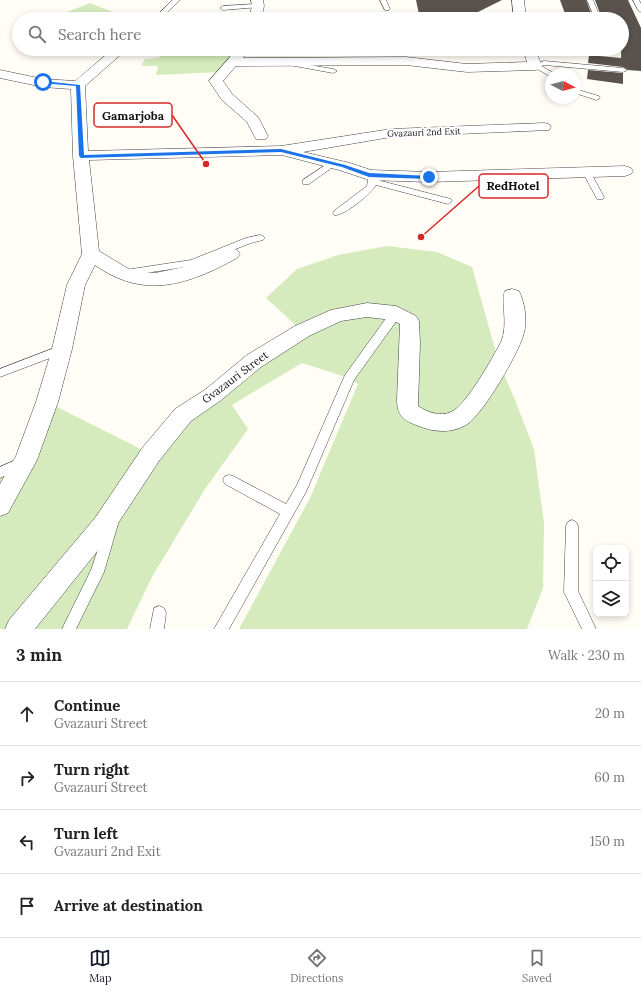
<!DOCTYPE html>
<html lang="en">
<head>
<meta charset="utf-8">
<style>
  :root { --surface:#fff; --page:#f6f6f6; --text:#222; --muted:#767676; --line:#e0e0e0; --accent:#111827 }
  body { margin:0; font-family:Lora,serif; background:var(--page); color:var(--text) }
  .controls { position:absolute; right:12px; bottom:12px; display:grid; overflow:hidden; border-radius:8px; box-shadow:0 2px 6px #0003 }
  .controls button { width:36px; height:36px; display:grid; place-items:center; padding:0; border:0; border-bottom:1px solid var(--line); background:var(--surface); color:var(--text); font:20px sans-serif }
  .compass { position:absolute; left:545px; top:68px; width:36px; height:36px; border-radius:50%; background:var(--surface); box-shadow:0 2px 6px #0003; rotate:97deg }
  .stop { position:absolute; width:12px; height:12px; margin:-9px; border:3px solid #1a73e8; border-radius:50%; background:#fff }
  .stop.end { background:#1a73e8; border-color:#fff; box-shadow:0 1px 4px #0008 }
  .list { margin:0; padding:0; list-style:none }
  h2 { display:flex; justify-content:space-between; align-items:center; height:52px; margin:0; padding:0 16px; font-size:17px }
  h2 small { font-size:13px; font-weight:400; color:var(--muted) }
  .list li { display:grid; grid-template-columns:26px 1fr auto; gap:12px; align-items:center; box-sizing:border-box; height:64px; padding:0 16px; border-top:1px solid var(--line) }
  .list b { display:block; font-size:15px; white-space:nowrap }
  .list p { margin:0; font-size:13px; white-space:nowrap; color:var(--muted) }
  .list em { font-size:13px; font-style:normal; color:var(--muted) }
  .icon { flex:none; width:22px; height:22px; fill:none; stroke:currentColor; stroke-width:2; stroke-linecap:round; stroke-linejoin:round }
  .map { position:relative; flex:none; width:641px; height:629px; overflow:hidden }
  .search { position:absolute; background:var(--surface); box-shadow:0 2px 6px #0003; left:12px; right:12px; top:12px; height:44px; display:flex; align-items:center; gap:10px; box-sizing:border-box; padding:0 14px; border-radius:22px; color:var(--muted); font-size:15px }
  .sheet { height:308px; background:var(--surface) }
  nav { display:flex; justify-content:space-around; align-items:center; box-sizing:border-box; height:56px; border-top:1px solid var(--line); background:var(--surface); font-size:11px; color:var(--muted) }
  nav a { display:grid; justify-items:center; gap:2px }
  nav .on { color:var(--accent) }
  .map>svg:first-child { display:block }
</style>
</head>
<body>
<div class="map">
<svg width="641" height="629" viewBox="0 0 641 629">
  <rect width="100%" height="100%" fill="#fffdf5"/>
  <g fill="#d5ebbd">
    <polygon points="90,3 118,14 110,19 50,19"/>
    <polygon points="163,49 244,49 222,72 156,75 158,66 141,66 145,59 159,58"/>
    <polygon points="387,246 437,252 472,267 499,363 515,400 534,449 544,523 543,588 527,629 239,629 310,498 358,384 349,378 302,363 232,405 248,429 205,489 152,577 127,629 0,629 0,473 26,460 47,402 151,454 183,415 302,331 266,298 297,269 338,255"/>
  </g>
  <g fill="#5a524d">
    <polygon points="416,0 502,0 464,19 420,19"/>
    <polygon points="560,0 586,0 593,19 567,19"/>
    <polygon points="595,0 628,0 641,28 641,71 628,70 623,67 588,63 589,55 621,58 622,19 602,19"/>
    <polygon points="588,70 623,73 623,84 587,79"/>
  </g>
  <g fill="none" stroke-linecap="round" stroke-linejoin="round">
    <g stroke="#444" stroke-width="1">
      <g id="service">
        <polygon points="173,0 180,0 160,19 153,19"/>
        <polygon points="380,0 386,0 390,9 389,10 385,10"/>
        <polygon points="587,0 593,0 601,19 595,19"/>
        <polygon points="633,0 639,0 641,4 641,12 638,10"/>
        <polygon points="258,4 261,6 260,7 223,10 220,8 223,6"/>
        <polygon points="286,61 333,69 337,71 333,73 284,64 284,62"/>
        <polygon points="544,61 623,68 627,70 623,72 544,65 541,66 554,73 551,74 551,77 532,66"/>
        <polygon points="575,89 599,96 600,98 596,100 575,93"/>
        <polygon points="330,162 333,162 337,164 309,184 303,184 303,180"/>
        <polygon points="587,170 591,173 604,197 603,199 597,199 596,197 583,173"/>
        <path d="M369,172L381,181L451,199L452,201L448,204L376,185C372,193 343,217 334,215L333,213L334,211L367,186L368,180L365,175Z"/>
        <polygon points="260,235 263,236 265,238 263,240 251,243 192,266 125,276 120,273 125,270 191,260 246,238"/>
        <polygon points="396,309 401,313 400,316 354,380 306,492 229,629 214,629 280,514 225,484 223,480 225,476 229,475 233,476 286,504 297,485 345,375 392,310"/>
        <polygon points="62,345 66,346 67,349 66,352 0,377 0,369"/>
        <polygon points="20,458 24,459 26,463 24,467 0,478 0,467"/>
        <polygon points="112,518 116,520 118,524 104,572 76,629 62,629 91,570 108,520"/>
        <polygon points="572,520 576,522 578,526 578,591 596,629 582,629 564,592 566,526 568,522"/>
        <polygon points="159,606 164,608 166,613 164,629 150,629 154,608"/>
      </g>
    </g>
    <g stroke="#444" stroke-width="1">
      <g id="minor">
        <polygon points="251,0 263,0 264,6 261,19 249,19 252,6"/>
        <polygon points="512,0 524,0 526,19 514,19"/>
        <path d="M113,49H127L85,86L88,151L281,146L391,129L544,123L549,124L551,127L549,130L391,137L303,152L350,163L371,170L429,172L625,166L631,168L633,171L631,174L625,176L429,182L369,180L339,170L282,155L89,160L99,251L132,271L155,273L189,266L231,248L237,250L240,254L237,258C188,285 144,300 95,265L85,285L72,349L58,402L37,460L8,513L0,516V484L16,456L36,402L52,349L67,285L82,254L73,156L71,89L43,87L0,78V70L43,79L75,81Z"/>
        <polygon points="237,49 246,49 247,52 243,58 406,57 467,64 527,62 523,49 535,49 542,66 540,69 535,70 467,72 406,65 236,66 223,81 232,94 258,117 268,136 266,139 256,139 247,122 222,100 209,81"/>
        <path d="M512,289L519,291C525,303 528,323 523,336C518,354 482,416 466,425C450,434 433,432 416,425C402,420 397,414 397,399L400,324L392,320L367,317L341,321L309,336L261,367L220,401L191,421L159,461L111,534L35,629H5L9,620L95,518L143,447L175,409L206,389L247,355L295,326L331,310L367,303L396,306L416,316L419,321L420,343L418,406C427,412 440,417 451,412C466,406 493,357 501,342C509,324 500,300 505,291Z"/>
      </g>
    </g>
    <use href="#service" fill="#fff" fill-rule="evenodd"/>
    <use href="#minor" fill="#fff" fill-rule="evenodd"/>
  </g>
  <polygon fill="#1a73e8" points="43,81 80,85 84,155 281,149 345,165 369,173 429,176 432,177 429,179 369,177 342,167 281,152 81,158 79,156 76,86 41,83"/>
  <g text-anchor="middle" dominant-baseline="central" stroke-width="4" stroke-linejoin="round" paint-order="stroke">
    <g font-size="9" fill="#111" stroke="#fff">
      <text transform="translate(424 132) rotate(-2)">Gvazauri 2nd Exit</text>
    </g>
    <g font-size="11" fill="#111" stroke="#fff">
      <text transform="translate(235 377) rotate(-37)">Gvazauri Street</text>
    </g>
  </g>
  <path fill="none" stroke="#d62828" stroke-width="1.5" d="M206 164L172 115M421 237L479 186"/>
  <g fill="#d62828" stroke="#fff" stroke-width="1.5">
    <circle cx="206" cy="164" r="4"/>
    <circle cx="421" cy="237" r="4"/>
  </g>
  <g fill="#fff" stroke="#d62828" stroke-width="1.5">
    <rect x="94" y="103" width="78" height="24" rx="4"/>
    <rect x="479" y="174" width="69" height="24" rx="4"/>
  </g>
  <g font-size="12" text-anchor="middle" font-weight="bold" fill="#111">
    <text x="133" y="120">Gamarjoba</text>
    <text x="513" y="190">RedHotel</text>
  </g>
</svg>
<div class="controls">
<button><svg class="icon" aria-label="locate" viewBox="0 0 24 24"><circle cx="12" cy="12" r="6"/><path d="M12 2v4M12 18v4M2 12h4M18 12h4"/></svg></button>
<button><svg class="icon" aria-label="layers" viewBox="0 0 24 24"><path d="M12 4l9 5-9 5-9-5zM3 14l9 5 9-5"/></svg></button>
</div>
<svg class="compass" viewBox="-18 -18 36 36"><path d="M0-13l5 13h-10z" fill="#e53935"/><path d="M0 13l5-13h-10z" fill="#767676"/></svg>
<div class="stop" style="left:43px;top:82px"></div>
<div class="stop end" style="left:429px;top:177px"></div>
<div class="search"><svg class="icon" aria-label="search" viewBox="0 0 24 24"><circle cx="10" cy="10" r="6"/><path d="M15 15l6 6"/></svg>Search here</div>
</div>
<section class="sheet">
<h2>3 min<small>Walk · 230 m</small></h2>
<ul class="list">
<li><svg class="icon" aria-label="ahead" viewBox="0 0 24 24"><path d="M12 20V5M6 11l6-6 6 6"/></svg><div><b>Continue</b><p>Gvazauri Street</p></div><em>20 m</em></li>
<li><svg class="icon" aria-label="right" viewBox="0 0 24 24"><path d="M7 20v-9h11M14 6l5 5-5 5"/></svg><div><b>Turn right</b><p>Gvazauri Street</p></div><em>60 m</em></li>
<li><svg class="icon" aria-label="left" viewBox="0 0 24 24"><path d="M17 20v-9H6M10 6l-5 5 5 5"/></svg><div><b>Turn left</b><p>Gvazauri 2nd Exit</p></div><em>150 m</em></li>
<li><svg class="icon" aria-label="arrive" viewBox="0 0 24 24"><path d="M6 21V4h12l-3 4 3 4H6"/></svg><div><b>Arrive at destination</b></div></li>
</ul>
</section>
<nav>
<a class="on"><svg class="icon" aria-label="map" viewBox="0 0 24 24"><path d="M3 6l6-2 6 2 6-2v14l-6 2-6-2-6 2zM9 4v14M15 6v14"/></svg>Map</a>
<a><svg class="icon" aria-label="directions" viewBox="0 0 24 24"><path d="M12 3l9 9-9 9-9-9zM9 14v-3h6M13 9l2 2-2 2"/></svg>Directions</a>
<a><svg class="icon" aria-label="saved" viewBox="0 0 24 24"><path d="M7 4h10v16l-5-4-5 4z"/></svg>Saved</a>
</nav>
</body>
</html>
